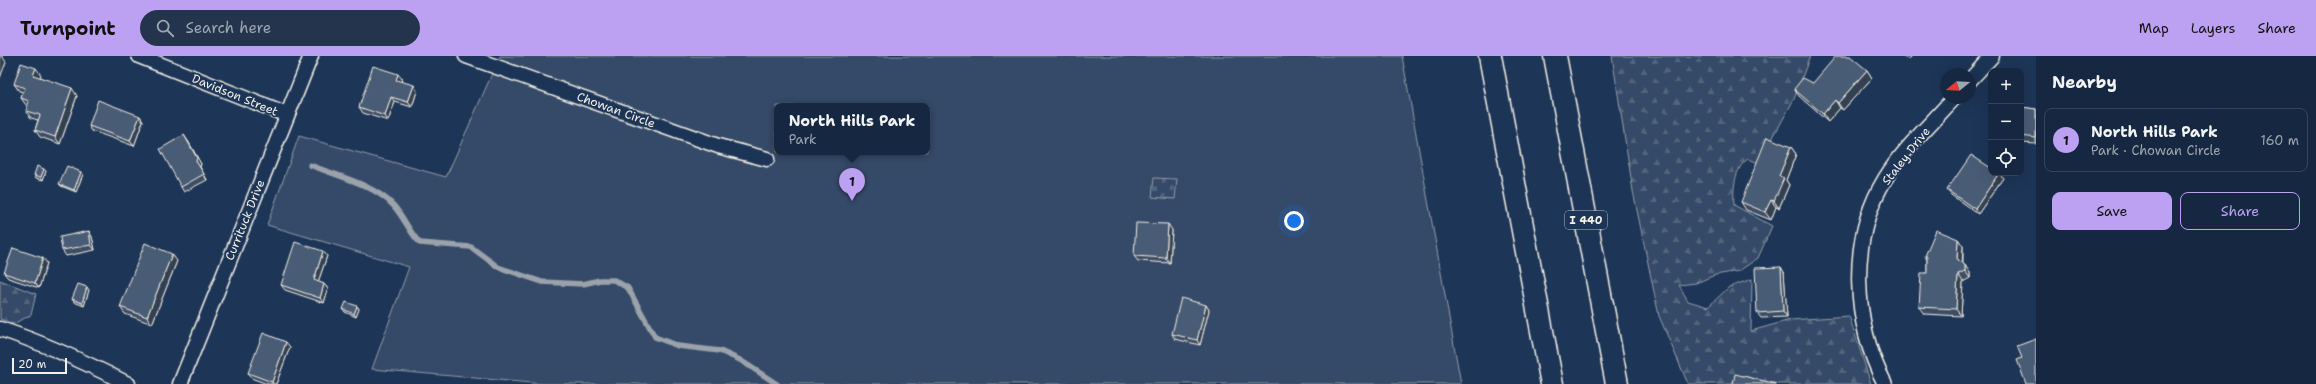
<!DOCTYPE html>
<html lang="en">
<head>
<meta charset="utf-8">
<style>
  :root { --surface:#162841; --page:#23344c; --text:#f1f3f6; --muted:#9ea6b1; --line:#35445a; --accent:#bca0f2 }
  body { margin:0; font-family:"Shantell Sans",sans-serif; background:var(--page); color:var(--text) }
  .controls { position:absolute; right:12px; top:12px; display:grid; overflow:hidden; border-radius:8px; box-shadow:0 4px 16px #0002 }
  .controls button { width:36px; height:36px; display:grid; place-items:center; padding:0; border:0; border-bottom:1px solid var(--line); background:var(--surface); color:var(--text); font:20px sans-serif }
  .compass { position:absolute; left:1940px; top:12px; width:36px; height:36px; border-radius:50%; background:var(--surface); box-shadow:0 4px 16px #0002; rotate:252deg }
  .scale { position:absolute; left:12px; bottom:10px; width:55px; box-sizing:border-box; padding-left:4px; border:2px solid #f4f1e8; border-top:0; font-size:11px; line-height:14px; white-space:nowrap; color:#f4f1e8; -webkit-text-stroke:3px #1d3557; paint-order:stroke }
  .you { position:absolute; left:1294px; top:165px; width:14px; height:14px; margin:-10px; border:3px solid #fff; border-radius:50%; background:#1a73e8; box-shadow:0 0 0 6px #1a73e833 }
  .badge { display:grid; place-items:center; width:26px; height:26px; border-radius:50%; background:var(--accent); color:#111; font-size:13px; font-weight:700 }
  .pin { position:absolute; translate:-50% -33px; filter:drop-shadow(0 1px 2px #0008) }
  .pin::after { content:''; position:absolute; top:21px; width:14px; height:12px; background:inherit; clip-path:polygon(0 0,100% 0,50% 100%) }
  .popup { position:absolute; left:774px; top:47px; width:156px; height:52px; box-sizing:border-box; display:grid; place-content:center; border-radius:8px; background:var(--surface); filter:drop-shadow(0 1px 3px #0005); font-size:13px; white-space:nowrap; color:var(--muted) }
  .popup b { font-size:15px; color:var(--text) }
  .popup::after { content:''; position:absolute; left:50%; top:100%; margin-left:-8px; border:8px solid transparent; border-top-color:var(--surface) }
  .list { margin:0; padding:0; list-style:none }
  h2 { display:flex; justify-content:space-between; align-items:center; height:52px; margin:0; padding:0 16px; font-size:17px }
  h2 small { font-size:13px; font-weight:400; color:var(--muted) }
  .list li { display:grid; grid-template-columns:26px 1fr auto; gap:12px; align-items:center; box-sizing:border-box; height:64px; margin:0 8px 8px; padding:0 8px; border:1px solid var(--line); border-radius:8px }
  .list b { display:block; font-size:15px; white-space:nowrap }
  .list p { margin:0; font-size:13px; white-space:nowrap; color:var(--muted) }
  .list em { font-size:13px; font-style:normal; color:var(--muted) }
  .actions { display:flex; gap:8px; padding:12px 16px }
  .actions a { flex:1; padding:9px 0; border:1px solid var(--accent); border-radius:8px; text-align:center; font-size:14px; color:var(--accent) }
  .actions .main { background:var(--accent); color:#111 }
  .icon { flex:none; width:22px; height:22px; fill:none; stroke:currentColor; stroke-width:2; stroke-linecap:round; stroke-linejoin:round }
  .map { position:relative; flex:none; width:2036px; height:328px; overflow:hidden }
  header { display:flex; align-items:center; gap:24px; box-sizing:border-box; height:56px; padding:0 20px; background:var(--accent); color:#111 }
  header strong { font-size:19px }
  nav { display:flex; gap:22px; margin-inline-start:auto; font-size:14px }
  .search { width:280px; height:36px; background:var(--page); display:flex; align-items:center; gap:10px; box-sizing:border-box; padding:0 14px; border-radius:22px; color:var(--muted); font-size:15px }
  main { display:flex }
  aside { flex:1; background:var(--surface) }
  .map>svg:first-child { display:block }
</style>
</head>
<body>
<header>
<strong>Turnpoint</strong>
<div class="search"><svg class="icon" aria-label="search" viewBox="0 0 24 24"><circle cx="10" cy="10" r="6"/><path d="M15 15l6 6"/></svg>Search here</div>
<nav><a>Map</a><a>Layers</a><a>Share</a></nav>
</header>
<main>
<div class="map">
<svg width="2036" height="328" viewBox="0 0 2036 328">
  <defs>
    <pattern id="forest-firs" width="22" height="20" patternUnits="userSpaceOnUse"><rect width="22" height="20" fill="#354a67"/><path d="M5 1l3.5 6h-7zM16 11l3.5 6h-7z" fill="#53657d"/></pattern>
    <pattern id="cemetery-stones" width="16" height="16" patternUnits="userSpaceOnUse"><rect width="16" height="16" fill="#354a67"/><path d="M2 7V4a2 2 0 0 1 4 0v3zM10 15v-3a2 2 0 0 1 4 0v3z" fill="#53657d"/></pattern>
  </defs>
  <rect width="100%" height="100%" fill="#1d3557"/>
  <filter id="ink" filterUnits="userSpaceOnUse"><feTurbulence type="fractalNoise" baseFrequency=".025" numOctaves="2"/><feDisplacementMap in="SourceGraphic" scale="8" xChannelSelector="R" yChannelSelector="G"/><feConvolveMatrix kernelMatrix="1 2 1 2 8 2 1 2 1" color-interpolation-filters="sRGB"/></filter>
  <g filter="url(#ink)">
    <path fill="#354a67" stroke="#949ea8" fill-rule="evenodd" d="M500,0H1402L1461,328H543L372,313L409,211L267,169L299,80L446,121ZM777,50H927V96H777Z"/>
    <g fill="url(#forest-firs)" stroke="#949ea8">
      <path d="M1612,0H1810L1794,43L1759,107L1748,103C1734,112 1733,134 1734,149L1772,170L1758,202L1739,215L1715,219L1696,227L1679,229L1688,245L1708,251L1729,231L1752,223L1751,275L1790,264L1849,260L1871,328H1778L1743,320L1732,328H1688L1659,260L1633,135Z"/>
      <polygon points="0,224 36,238 31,259 13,268 0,263"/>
    </g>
    <polygon fill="url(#cemetery-stones)" stroke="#949ea8" points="1154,122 1177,123 1175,143 1152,141"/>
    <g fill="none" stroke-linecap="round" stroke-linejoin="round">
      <path stroke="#9aa2ab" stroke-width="5.5" d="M310,109C337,120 373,128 393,149C404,161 409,176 420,187L471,191L498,211L542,226L583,228L600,224H614L628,232L655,281L678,290L720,295L740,304L777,328"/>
      <g stroke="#f4f1e8" stroke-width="17">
        <g id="minor">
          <polyline points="139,0 287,59"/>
          <polyline points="466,0 718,90 767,103"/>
          <polyline points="1970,24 1992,0"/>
          <path d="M0,273C44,287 87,307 128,328"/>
          <polyline points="180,328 311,0"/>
          <path d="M1885,328C1853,267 1848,184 1885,123C1903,93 1931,68 1954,42"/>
        </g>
      </g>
      <g stroke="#f4f1e8" stroke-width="25">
        <g id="motorway">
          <polyline points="1490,0 1552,328"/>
          <polyline points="1555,0 1617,328"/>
        </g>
      </g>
      <use href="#minor" stroke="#1d3557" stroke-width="14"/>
      <use href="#motorway" stroke="#1d3557" stroke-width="22"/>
    </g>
    <g fill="#3e4e64" stroke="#f4f1e8">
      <polygon points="1903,0 1912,0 1908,4"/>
      <polygon points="1867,14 1872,22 1843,54 1840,52 1828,66 1799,40 1794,33 1813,27"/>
      <polygon points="41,19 40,21 77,40 60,88 40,81 35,74 38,64 31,62 26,55 28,50 26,49 21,42 23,36 19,35 14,28"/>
      <polygon points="402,23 401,25 417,35 412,51 395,46 388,65 363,57 359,51"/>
      <polygon points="2021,51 2036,53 2036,88 2021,87"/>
      <polygon points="140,60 143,65 134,90 92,75 89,70"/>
      <polygon points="188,85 201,108 200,111 207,124 184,136 181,131"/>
      <polygon points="1791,91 1796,98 1786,124 1789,129 1779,152 1776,151 1771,164 1746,154 1741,146"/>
      <polygon points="44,113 46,115 43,124 36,122 34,119"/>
      <polygon points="81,116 83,118 76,136 61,130 59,128"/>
      <polygon points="2003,122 1978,158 1951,139 1947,134"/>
      <polygon points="1172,174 1170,207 1138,205 1134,200"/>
      <polygon points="89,175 92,181 95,194 66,200 62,194"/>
      <polygon points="1958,183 1963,190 1963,208 1970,217 1970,222 1963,226 1961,260 1924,258 1919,251 1927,217 1927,204 1925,200"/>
      <polygon points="327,200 318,226 324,228 328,233 324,247 285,234 281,229"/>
      <polygon points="177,205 152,268 125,258 120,251"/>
      <polygon points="47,207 39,232 8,222 4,217"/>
      <polygon points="1784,216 1787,261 1761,262 1757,257"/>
      <polygon points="89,234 84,250 74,246 72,243"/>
      <polygon points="1206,249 1209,254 1200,289 1175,283 1172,278"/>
      <polygon points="357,250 359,253 356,261 345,256 343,253"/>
      <polygon points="290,291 276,328 267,328 251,322 248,317"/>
    </g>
    <g fill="#324051" stroke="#f4f1e8">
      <polygon points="1,0 2,0 6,6 0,22 0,2"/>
      <polygon points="36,12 41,19 38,26 33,19"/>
      <polygon points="1867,14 1872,22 1843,54 1838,47"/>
      <polygon points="398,18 402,23 400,29 396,24"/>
      <polygon points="414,29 417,35 412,51 408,46"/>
      <polygon points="72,32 77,40 60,88 55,81"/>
      <polygon points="391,41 395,46 388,65 385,60"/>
      <polygon points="1835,44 1840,52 1828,66 1823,58"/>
      <polygon points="140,60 143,65 134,90 130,85"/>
      <polygon points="184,79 188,85 201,108 200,111 207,124 196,105"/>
      <polygon points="1791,91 1796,98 1786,124 1789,129 1779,152 1774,145 1779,120"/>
      <polygon points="44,113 46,115 43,124 41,121"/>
      <polygon points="81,116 83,118 76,136 74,134"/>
      <polygon points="1999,117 2003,122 1978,158 1975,153"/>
      <polygon points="1771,144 1776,151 1771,164 1765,156"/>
      <polygon points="1168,168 1172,174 1170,207 1166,202"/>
      <polygon points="89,175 92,181 95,194 91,189"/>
      <polygon points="1958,183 1963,190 1962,212 1957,204"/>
      <polygon points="323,195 327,200 317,229 314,224"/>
      <polygon points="172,198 177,205 152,268 147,261"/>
      <polygon points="43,202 47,207 39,232 35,227"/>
      <polygon points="1965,209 1970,217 1970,222 1965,215"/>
      <polygon points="1781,211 1784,216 1787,261 1783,255"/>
      <polygon points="1958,218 1963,226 1961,260 1956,253"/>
      <polygon points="324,228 328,233 324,247 320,242"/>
      <polygon points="87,231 89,234 84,250 82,247"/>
      <polygon points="1206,249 1209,254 1200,289 1197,284"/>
      <polygon points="357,250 359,253 356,261 354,258"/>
      <polygon points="286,286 290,291 276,328 273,328 272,326"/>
    </g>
    <g fill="#485b74" stroke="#f4f1e8">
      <polygon points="1836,0 1850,0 1867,14 1838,47 1835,44 1823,58 1794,33 1803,22 1813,27"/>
      <polygon points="21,7 36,12 33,19 72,32 55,81 35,74 40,59 26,55 29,45 21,42 25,32 14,28"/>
      <polygon points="373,10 398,18 396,24 414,29 408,46 391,41 385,60 359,51"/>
      <polygon points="98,44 140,60 130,85 89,70"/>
      <polygon points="2021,51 2036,53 2036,82 2021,80"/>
      <polygon points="184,79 197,102 196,105 204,118 181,131 160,93"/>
      <polygon points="1767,81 1791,91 1779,120 1784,122 1774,145 1771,144 1765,156 1741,146"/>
      <polygon points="1971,99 1991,112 1991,117 1999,117 1975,153 1947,134"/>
      <polygon points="37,110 44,113 41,121 34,119"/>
      <polygon points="67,110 81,116 74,134 59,128"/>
      <polygon points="1136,167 1168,168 1166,202 1134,200"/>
      <polygon points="1936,174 1958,183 1957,204 1965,209 1965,215 1958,218 1956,253 1919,251 1921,217 1927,217 1927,200 1925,200"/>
      <polygon points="89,175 91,189 62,194 60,181"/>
      <polygon points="295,186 323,195 314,224 324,228 320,242 281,229"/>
      <polygon points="145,187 172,198 147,261 120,251"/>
      <polygon points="13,192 43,202 35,227 4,217"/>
      <polygon points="1781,211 1783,255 1757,257 1755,212"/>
      <polygon points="78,228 87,231 82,247 72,243"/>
      <polygon points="1181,242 1206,249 1197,284 1172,278"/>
      <polygon points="346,246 357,250 354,258 343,253"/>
      <polygon points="263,277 286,286 272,326 248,317"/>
      <polygon points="2036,283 2036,328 2026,328 2017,304 2022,302 2017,290"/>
      <polygon points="1735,318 1776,328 1733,328"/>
    </g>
  </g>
  <g text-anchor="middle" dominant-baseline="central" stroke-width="3.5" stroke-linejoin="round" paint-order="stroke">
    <rect fill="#1d3557" stroke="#b4b9bc" stroke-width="1" x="1565" y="155" width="42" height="18" rx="3"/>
    <g font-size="11" font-weight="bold" fill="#f4f1e8">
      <text x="1586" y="164">I 440</text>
    </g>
    <g font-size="12" fill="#f4f1e8" stroke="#1d3557">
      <text transform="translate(235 39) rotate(22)">Davidson Street</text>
      <text transform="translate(616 54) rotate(20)">Chowan Circle</text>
      <text transform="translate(1906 100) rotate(-52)">Staley Drive</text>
      <text transform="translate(245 164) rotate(-68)">Currituck Drive</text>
    </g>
  </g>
</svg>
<div class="controls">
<button>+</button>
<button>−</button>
<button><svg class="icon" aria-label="locate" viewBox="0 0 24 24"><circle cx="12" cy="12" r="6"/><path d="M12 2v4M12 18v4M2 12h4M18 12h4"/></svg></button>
</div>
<svg class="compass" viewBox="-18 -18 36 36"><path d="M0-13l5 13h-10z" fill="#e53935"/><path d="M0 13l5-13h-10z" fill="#9ea6b1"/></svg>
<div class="scale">20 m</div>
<div class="you"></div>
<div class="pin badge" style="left:852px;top:145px">1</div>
<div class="popup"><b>North Hills Park</b>Park</div>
</div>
<aside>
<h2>Nearby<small></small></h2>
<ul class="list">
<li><span class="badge">1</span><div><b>North Hills Park</b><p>Park · Chowan Circle</p></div><em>160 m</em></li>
</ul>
<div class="actions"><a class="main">Save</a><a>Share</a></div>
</aside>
</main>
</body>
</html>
